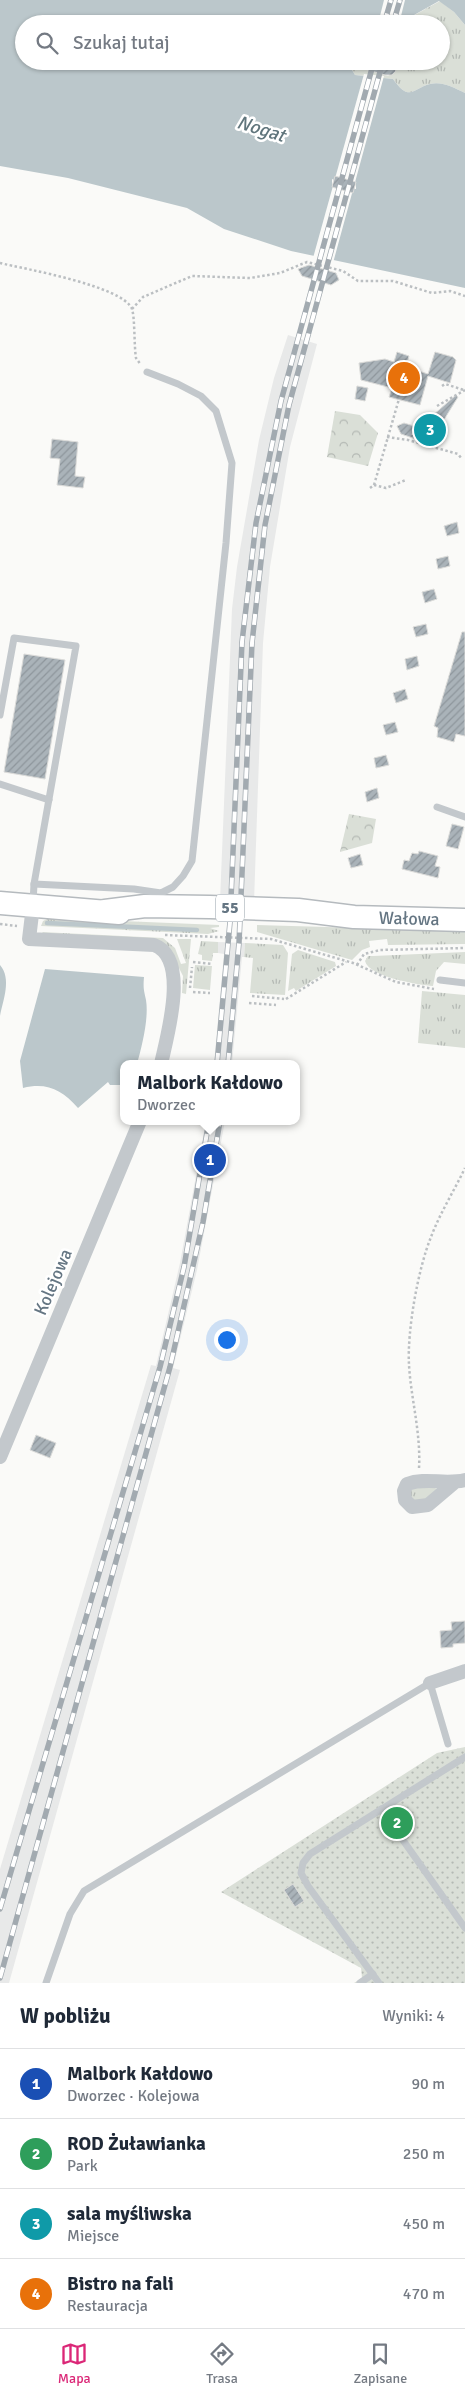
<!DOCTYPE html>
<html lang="pl">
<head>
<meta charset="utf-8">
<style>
  :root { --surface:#fff; --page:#f6f6f7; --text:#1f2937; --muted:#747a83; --line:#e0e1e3; --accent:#db2777 }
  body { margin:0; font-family:Signika,sans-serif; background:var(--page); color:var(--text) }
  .you { position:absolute; left:226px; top:1339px; width:18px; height:18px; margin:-12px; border:4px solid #fff; border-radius:50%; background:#1a73e8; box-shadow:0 0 0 8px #1a73e833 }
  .badge { display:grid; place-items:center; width:32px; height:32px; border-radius:50%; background:var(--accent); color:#fff; font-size:16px; font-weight:700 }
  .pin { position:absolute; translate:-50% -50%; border:2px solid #fff; box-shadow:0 1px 5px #0006 }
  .popup { position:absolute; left:120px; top:1060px; width:180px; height:65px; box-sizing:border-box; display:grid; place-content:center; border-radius:10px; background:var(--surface); filter:drop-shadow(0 1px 4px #0005); font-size:16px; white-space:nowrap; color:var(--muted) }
  .popup b { font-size:19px; color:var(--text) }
  .popup::after { content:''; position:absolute; left:50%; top:100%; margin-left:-10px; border:10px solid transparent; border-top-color:var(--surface) }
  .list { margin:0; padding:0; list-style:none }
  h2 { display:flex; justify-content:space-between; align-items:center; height:65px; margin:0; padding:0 20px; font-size:21px }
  h2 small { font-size:16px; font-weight:400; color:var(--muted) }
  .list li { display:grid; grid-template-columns:32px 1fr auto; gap:15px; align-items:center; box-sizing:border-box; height:70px; padding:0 20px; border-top:1px solid var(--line) }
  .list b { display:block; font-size:19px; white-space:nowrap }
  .list p { margin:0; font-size:16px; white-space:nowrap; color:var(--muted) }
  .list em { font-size:16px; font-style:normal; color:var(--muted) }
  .icon { flex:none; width:28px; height:28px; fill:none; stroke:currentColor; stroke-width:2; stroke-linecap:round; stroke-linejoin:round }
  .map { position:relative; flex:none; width:465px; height:1983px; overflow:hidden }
  .search { position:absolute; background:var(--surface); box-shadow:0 1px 4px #0004; left:15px; right:15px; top:15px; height:55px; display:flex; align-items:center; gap:12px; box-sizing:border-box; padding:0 18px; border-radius:28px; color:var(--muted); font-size:19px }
  .sheet { height:345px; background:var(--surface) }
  nav { display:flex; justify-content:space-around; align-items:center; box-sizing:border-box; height:70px; border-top:1px solid var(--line); background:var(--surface); font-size:14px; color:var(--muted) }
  nav a { display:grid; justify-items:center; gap:2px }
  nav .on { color:var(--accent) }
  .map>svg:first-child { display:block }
</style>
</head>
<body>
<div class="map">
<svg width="465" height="1983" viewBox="0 0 465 1983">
  <defs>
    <pattern id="grass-tufts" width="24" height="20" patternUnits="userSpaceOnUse" patternTransform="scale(1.25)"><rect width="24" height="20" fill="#dadfd7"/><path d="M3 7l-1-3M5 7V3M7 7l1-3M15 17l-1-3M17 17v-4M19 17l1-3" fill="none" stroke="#b4b9b4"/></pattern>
    <pattern id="park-crowns" width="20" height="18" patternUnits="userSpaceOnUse" patternTransform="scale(1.25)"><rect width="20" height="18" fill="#dadfd7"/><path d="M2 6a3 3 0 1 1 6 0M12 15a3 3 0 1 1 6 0" fill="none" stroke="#b4b9b4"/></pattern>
    <pattern id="garden-dots" width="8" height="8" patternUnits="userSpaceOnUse" patternTransform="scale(1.25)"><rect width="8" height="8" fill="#dadfd7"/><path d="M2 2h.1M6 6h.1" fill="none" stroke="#b4b9b4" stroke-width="1.8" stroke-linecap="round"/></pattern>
    <pattern id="building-hatch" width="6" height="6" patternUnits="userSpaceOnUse" patternTransform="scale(1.25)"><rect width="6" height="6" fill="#aab3b9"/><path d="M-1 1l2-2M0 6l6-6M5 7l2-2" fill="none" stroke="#8e969c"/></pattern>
  </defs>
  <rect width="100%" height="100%" fill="#fafaf8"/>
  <g fill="#e8e9e9">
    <polygon points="288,335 317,344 290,447 270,567 263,643 254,902 220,901 232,609 237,567 259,440 274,378"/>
    <polygon points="218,942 245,943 244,957 242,957 232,1064 214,1064 224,954 218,953"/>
    <polygon points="206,1121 225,1121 197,1270 173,1368 180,1370 9,1983 0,1983 0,1869 151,1365 156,1366 180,1263"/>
  </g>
  <g fill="url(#grass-tufts)">
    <path d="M440,1L454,12L465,25V93C454,88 443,81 430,84C413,88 410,103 393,79L355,75L352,70V61L363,69L388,76L396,71L393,64L385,61H441V24H398Z"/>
    <polygon points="49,918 219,925 219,927 210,928 219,931 208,934 41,926 43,921"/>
    <polygon points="257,925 465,931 465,944 388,945 387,939 369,941 370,947 362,950 352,960 257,932"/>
    <polygon points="42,932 163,938 175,948 181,964 186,963 177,939 191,939 186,994 182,993 183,976 179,968 176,968 170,952 45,935"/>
    <polygon points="201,941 218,942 218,953 213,953 212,961 202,960 202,955 198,954"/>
    <polygon points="245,943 283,945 288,953 285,995 250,993 253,958 244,957"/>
    <polygon points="298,950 335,962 336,966 296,991 294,988 288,991 292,954"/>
    <path d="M465,952V964L444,962L436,971L433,986C419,985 369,977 365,961L368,956H373Z"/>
    <polygon points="195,965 212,966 210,990 193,988"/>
    <polygon points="422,991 465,995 465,1048 418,1043"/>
    <polygon points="418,1483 438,1489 422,1503 410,1500 408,1489"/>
  </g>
  <g fill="url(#park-crowns)">
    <polygon points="335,411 360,415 378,433 368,466 327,457"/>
    <polygon points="349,814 376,819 372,843 340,852"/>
  </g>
  <polygon fill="url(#garden-dots)" points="465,1747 465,1983 354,1983 362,1978 361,1968 221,1892 437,1753"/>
  <g fill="#bbc7cb" fill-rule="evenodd">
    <path d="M0,0H465V25L454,12L439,1L398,24H24V61H352V70L355,75L393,79C410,103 413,88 430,84C443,81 454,88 465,93V288L291,251L224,229L187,208L68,178L0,166ZM336,176L356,182V189L332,187V179L334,180Z"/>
    <path d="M0,965C12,979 3,1000 0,1016Z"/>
    <path d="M45,969L144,977C143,989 144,990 146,1000C149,1018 142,1046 137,1064H124V1085H110L108,1082L78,1108C62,1090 47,1082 23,1088L20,1061Z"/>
  </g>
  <g fill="#fafaf8">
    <polygon points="384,0 405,0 399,24 378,24"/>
    <polygon points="364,74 384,76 333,263 313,258"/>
  </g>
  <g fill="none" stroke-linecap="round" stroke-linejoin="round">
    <polyline stroke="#bbc7cb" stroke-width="4.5" points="47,923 197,930"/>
  </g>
  <g fill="url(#building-hatch)" stroke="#dcdcda">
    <polygon points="347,61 385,61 393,64 396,71 392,75 385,75 347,64"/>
    <polygon points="335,176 356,182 353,193 332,187"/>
    <polygon points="309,265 336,273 339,280 331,285 302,276 298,269"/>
    <polygon points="397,352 409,356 406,367 428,374 435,352 453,357 456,360 450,383 428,376 420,405 389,397 392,388 361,380 359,363 385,359 394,362"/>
    <polygon points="357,386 368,388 365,401 355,399"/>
    <polygon points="456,395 458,397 440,426 435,442 431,444 422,442 422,441 401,434 397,426 404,423 414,426 412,435 419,428 422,429 423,424"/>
    <polygon points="52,439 78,442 75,476 85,477 83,488 57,485 60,459 50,458"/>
    <polygon points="457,522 459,533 447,536 444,526"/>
    <polygon points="448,556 450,566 438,569 436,559"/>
    <polygon points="434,589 437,599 425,603 422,592"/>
    <polygon points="426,624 428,634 416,637 413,627"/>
    <polygon points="462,632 465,632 465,736 456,734 454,742 437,737 438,728 434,726"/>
    <polygon points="24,654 65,660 45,779 4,772"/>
    <polygon points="417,656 419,666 407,670 405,659"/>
    <polygon points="405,689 408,699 396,703 393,693"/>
    <polygon points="395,722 398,732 386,735 383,725"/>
    <polygon points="386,755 389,765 376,768 374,758"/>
    <polygon points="377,788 379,798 367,802 365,792"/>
    <polygon points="452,824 464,827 458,849 446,846"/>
    <polygon points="419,851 438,856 435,866 440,867 438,878 402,869 404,860 409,861 412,853 418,854"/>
    <polygon points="360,854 363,865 351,868 348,858"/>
    <polygon points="36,1435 56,1443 50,1458 30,1450"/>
    <polygon points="465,1621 465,1643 453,1644 453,1647 441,1648 440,1631 452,1630 451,1622"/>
    <polygon points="293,1884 304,1901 295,1907 284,1890"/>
  </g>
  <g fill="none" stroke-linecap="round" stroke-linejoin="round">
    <g stroke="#b5babe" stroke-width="25">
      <g id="primary">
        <polyline points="0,903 119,913"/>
        <path id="s1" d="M105,911L145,906L210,907L298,910L354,917L465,920"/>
      </g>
    </g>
    <g stroke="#bbbfc2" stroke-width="2.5" stroke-dasharray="2.5 2.5" stroke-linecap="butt">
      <path d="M0,263C25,269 123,286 132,309C135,318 134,346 136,358L141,365"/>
      <polyline points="132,309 143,297 192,276 250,278 280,273 307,262 343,271 358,281 393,281 432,293 450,291 465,296"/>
      <polyline points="442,386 445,384 464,390"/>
      <polyline points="437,406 465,390"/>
      <polyline points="387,437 408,440 458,454 462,459"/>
      <polyline points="374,485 386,488 406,480"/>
      <polyline points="370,488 374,485 399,399"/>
      <polyline points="0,924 17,926"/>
      <polyline points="165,935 271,939 353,963 396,982 434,989"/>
      <polyline points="193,962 212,964"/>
      <polyline points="357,965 364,954 380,950 465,948"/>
      <polyline points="190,988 192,967"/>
      <polyline points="193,992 210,993"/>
      <polyline points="252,996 284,999"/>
      <polyline points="286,999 346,962"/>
      <polyline points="249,1003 276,1005"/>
      <path d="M419,1468C421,1433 411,1399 409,1365C407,1331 418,1269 431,1237C440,1213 454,1191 465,1168"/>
    </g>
    <g stroke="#c3c8cc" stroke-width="7">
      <polyline points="0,715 14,638 76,646 34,884 33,903"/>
      <polyline points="0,784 49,800"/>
      <polyline points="437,807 465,817"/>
      <polyline points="34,884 134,889 161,893 173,887 183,876 192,861 226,543 232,463 216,411 201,396 178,384 147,372"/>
      <polyline points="440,980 465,983"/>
      <polyline points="381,1809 465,1928"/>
      <polyline points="46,1983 70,1914 84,1891 430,1683 448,1744"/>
      <polyline points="360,1983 373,1974"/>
      <polyline points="379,1983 308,1886 301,1873 303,1863 310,1854 465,1757"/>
    </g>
    <g stroke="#c3c8cc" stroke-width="14">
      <path d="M33,906L29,939L154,945C190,958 167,1036 161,1064"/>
      <polyline points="0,1457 140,1121"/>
      <path d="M454,1483L428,1505L412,1507L405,1500L404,1491L407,1484C426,1477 445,1485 465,1480"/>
      <polyline points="430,1683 465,1671"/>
    </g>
    <use href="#primary" stroke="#fff" stroke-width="22"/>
    <g stroke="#a2aab0" stroke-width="5.5">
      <g id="rail">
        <polyline points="384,24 391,0"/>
        <polyline points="393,24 400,0"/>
        <polyline points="217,1064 230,922 242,642 256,523 281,401 374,61"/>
        <polyline points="228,1064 239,943 252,643 265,525 289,405 383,61"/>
        <polyline points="0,1909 160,1367 184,1267 209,1121"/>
        <polyline points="0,1978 170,1367 203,1222 220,1121"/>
      </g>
    </g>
    <use href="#rail" stroke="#fff" stroke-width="4" stroke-dasharray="11" stroke-linecap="butt"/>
  </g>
  <g text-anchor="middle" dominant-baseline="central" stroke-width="5" stroke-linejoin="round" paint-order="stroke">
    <rect fill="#fff" stroke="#939fa8" stroke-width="1" x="216" y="894.5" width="28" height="27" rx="4"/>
    <g font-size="16" font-weight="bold" fill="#657683">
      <text x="230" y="908">55</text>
    </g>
    <g font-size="18" fill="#657683" stroke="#fff">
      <text stroke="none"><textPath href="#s1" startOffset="305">Wałowa</textPath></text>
      <text transform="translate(53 1282) rotate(-67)">Kolejowa</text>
    </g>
    <g font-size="19" font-style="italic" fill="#60757c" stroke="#fff">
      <text transform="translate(261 129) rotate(17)">Nogat</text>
    </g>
  </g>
</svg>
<div class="you"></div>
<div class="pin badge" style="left:210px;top:1160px;background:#1a4fb4">1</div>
<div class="popup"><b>Malbork Kałdowo</b>Dworzec</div>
<div class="pin badge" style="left:397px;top:1823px;background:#2e9e5b">2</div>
<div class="pin badge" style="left:430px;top:430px;background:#0f9aa8">3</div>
<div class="pin badge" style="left:404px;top:378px;background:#e8710a">4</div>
<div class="search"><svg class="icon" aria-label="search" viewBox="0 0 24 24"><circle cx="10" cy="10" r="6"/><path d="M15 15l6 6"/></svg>Szukaj tutaj</div>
</div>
<section class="sheet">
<h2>W pobliżu<small>Wyniki: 4</small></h2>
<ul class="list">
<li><span class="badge" style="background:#1a4fb4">1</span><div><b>Malbork Kałdowo</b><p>Dworzec · Kolejowa</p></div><em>90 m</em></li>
<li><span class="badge" style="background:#2e9e5b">2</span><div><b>ROD Żuławianka</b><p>Park</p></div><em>250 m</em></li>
<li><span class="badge" style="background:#0f9aa8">3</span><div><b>sala myśliwska</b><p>Miejsce</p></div><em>450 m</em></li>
<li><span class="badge" style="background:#e8710a">4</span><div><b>Bistro na fali</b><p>Restauracja</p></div><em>470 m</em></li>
</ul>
</section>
<nav>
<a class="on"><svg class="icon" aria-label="map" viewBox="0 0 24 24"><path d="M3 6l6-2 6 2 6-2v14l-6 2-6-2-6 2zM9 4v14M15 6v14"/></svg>Mapa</a>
<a><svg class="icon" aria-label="directions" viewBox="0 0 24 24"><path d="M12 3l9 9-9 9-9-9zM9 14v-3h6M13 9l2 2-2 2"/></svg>Trasa</a>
<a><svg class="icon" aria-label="saved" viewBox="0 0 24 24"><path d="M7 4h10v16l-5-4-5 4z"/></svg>Zapisane</a>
</nav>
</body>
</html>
